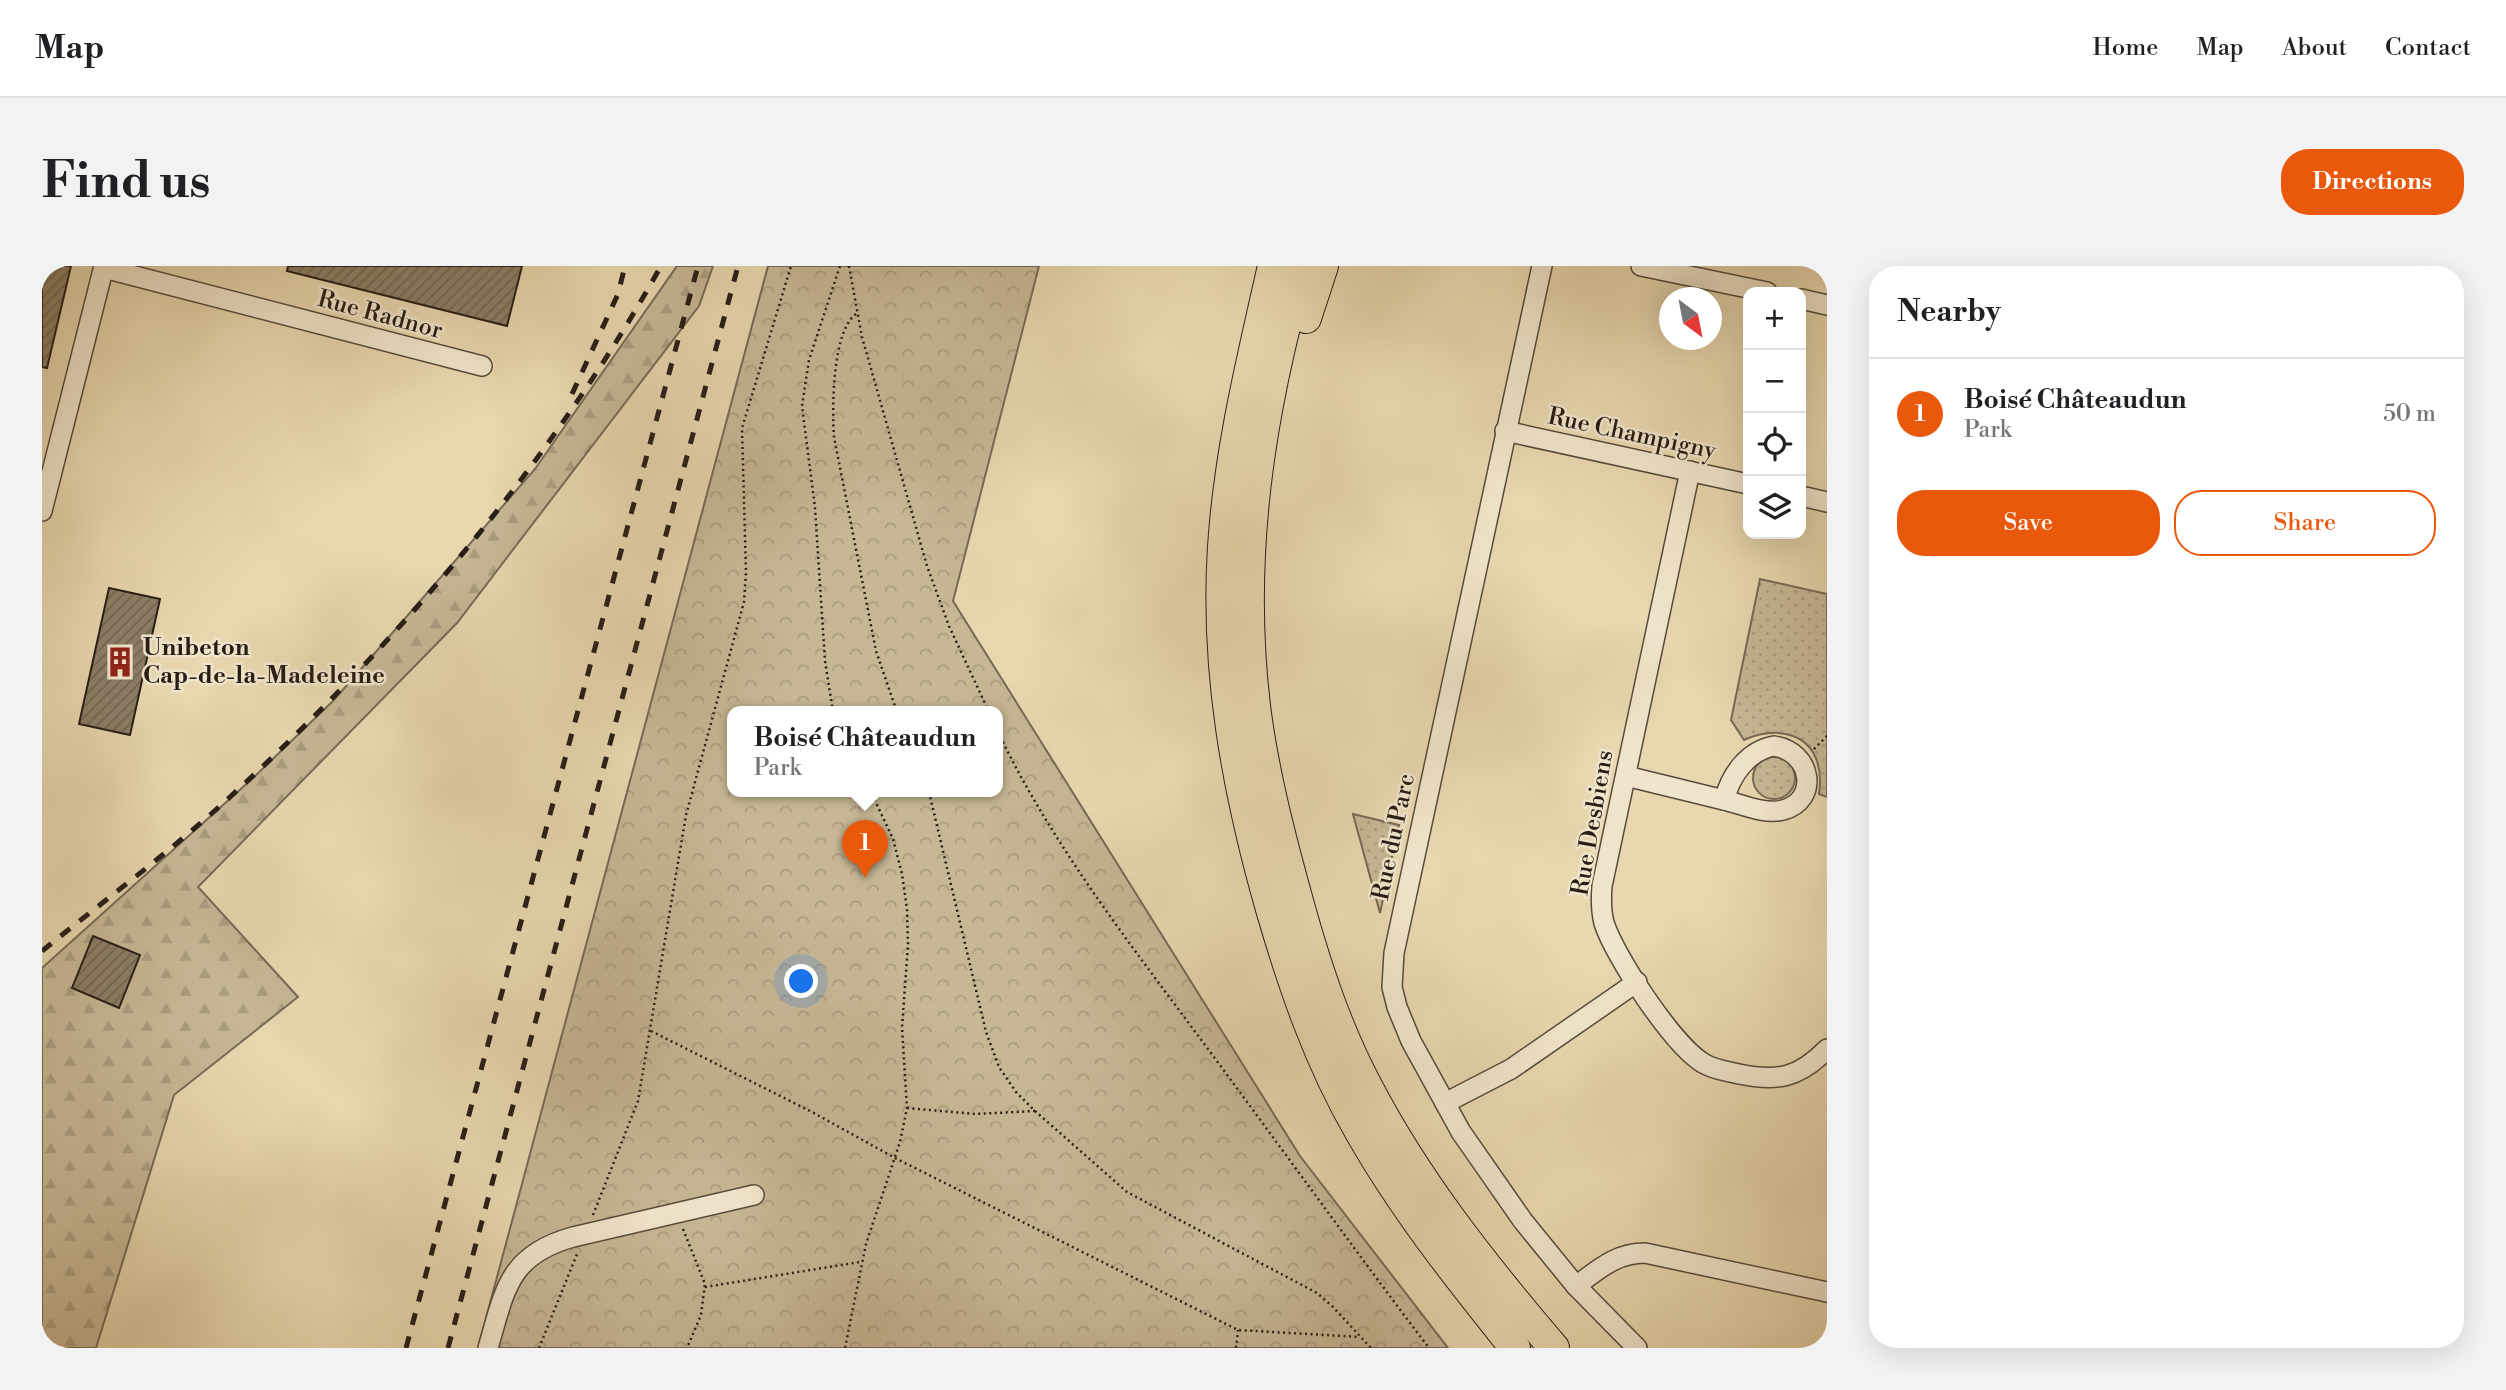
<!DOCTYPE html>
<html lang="en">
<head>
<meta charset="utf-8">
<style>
  :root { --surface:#fff; --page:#f2f2f2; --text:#202124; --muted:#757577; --line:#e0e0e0; --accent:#ea580c }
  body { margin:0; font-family:"Libre Bodoni",serif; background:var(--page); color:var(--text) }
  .controls { position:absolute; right:21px; top:21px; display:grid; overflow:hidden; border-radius:14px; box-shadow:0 7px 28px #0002 }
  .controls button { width:63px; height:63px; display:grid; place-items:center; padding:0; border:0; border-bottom:2px solid var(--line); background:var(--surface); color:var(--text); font:35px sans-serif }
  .compass { position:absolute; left:1617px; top:21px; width:63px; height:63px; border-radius:50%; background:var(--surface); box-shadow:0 7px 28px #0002; rotate:148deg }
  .you { position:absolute; left:760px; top:716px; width:24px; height:24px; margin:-18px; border:5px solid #fff; border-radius:50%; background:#1a73e8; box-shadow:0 0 0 10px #1a73e833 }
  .badge { display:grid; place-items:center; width:46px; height:46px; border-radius:50%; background:var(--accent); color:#fff; font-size:23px; font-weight:700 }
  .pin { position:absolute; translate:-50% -58px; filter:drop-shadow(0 2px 4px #0008) }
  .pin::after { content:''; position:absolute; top:37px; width:24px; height:21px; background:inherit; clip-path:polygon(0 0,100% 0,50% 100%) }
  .popup { position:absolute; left:685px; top:440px; width:276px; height:91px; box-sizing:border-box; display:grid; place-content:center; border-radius:14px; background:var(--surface); filter:drop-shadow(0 2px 5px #0005); font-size:23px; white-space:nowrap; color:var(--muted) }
  .popup b { font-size:26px; color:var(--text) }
  .popup::after { content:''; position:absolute; left:50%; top:100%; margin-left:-14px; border:14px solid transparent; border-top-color:var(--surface) }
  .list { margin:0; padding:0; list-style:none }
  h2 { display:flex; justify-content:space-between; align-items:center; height:91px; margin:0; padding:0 28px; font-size:30px }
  h2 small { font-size:23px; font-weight:400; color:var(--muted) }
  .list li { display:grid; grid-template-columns:46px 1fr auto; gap:21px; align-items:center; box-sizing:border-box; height:112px; padding:0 28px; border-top:2px solid var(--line) }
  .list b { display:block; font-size:26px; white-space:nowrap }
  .list p { margin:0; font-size:23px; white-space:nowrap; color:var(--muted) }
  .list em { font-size:23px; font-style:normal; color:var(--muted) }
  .actions { display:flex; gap:14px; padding:21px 28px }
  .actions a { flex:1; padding:16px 0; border:2px solid var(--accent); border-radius:28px; text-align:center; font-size:24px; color:var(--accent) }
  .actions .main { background:var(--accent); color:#fff }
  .icon { flex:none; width:38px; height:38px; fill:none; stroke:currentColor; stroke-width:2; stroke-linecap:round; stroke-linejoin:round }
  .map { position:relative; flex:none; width:1785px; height:1082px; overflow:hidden; border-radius:28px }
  header { display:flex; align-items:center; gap:42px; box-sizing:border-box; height:98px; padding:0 35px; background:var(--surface); border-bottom:2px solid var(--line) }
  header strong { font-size:33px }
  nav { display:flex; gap:38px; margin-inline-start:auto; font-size:24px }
  .intro { display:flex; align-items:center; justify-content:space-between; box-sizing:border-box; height:168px; padding:0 42px }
  h1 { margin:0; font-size:49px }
  .button { padding:18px 32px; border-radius:28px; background:var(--accent); color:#fff; font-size:24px; font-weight:700 }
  main { display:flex; gap:42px; padding:0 42px }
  aside { flex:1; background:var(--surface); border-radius:28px; box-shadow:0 7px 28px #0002 }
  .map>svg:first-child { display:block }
</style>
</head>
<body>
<header>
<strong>Map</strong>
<nav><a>Home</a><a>Map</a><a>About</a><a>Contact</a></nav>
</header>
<div class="intro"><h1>Find us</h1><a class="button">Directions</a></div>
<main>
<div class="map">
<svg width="1785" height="1082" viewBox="0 0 1785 1082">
  <defs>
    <pattern id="grass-dots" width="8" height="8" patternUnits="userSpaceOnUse" patternTransform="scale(1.75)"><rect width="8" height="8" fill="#c7b795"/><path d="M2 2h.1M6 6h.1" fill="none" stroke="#ab9d80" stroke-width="1.8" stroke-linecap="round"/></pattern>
    <pattern id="forest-firs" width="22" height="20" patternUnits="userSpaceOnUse" patternTransform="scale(1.75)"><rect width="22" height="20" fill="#c7b795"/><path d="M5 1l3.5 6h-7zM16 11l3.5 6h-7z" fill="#ab9d80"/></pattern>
    <pattern id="park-crowns" width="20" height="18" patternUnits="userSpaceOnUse" patternTransform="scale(1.75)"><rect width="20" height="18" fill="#c7b795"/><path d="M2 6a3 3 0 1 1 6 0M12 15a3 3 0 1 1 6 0" fill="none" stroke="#ab9d80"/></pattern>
    <pattern id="building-hatch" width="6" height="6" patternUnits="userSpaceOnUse" patternTransform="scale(1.75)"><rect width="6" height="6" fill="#8b7e66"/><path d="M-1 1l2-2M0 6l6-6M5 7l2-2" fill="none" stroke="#726753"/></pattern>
  </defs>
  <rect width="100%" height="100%" fill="#e8d7af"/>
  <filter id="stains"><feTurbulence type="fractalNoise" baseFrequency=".00286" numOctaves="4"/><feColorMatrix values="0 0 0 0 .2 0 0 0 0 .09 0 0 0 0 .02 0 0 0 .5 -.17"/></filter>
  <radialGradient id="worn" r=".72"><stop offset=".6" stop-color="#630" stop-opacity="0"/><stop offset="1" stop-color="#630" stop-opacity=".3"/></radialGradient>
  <g fill="url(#grass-dots)" stroke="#776a56" stroke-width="2">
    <path d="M1718,313L1785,328V531L1777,528C1785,474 1745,455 1702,474L1689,454Z"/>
    <circle cx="1732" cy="512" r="21"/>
    <polygon points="1311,548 1357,559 1338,647"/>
  </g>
  <polygon fill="url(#forest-firs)" stroke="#776a56" stroke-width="2" points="635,0 671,0 657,40 415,357 156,621 256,731 132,829 54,1082 0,1082 0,702 211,512 292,434 493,203"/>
  <path fill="url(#park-crowns)" stroke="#776a56" stroke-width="2" fill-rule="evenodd" d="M726,0H997L911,335L1258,890L1406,1082H436ZM690,446H956V526H690Z"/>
  <g fill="url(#building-hatch)" stroke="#271d16" stroke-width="2">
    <polygon points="0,0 29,0 5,102 0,101"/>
    <polygon points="246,0 480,0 465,60 245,5"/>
    <polygon points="67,322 118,333 88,469 37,458"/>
    <polygon points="51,670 98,689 77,742 30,722"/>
  </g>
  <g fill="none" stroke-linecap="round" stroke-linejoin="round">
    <g stroke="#574c3c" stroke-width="22">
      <g id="minor">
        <polyline points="1500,0 1352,687 1350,721 1355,741 1369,775 1419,866 1481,955 1534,1020 1595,1082"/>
        <polyline points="1599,0 1725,26"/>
        <polyline points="62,2 440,100"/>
        <polyline points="1759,33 1785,39"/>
        <polyline points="1463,165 1706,218"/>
        <path d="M1648,205L1560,620C1559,632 1559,645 1562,657C1573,691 1631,779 1661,797C1672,804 1685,805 1697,808C1735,816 1757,812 1785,783"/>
        <polyline points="1759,230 1785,236"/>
        <polyline points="0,245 62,0"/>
        <path d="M1732,480C1771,486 1777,535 1741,544C1723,549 1699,538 1682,534C1689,509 1705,485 1732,480Z"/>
        <polyline points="1584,510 1682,534"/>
        <polyline points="1403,837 1469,803 1595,716"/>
        <path d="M1534,1020C1557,1003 1574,987 1603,987L1785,1026"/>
        <path d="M446,1082C463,1024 466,989 531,971L712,929"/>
      </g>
    </g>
    <g stroke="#271d16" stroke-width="32">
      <g id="highway">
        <path d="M1231,0C1210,93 1187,186 1181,281C1173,404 1195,524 1229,643C1251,719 1277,795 1317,864C1361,942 1417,1012 1473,1082"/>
        <path d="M1259,0C1218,145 1195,288 1213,440C1221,504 1237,566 1254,628C1272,694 1293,760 1325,820C1375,916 1442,1000 1512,1082"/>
        <polyline points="1264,52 1281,0"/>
      </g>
    </g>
    <g stroke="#271d16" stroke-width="2.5" stroke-dasharray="2 3.5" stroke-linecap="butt">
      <polyline points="807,0 820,71 885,300 907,360 947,446"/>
      <path d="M814,48C790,65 790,143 792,171L834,385L855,446"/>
      <polyline points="791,446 783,395 773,242 760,140 767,94 798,0"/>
      <path d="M956,466C1010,579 1089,679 1163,779C1238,880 1311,982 1387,1082"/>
      <polyline points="1772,483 1785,470"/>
      <polyline points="887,526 944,766 957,801 974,826 993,845 1085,926 1275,1027 1291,1041 1329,1082"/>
      <polyline points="609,765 770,846 853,892 1196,1064 1318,1071"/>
      <polyline points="865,842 933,848 993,845"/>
      <polyline points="551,949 596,835 644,549 702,336 704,306 700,162 749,0"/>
      <polyline points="641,963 663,1018 659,1049 645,1082"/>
      <polyline points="663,1021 818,996"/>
      <polyline points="497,1082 535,988"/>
      <polyline points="803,1082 824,978 858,876 865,842 860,762 866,679 865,643 860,608 851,573 829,526"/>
      <polyline points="1194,1082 1196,1064"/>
    </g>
    <use href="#minor" stroke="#f0e5cb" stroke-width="19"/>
    <use href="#highway" stroke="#e8d7af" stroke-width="30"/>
    <g stroke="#271d16" stroke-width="5" stroke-dasharray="12 12" stroke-linecap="butt">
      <polyline points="530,128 576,28 583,0"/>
      <path d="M0,685C63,634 129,585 188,531C356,377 508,199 619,0"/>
      <polyline points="364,1082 656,0"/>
      <polyline points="406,1082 696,0"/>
    </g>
  </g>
  <defs>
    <g id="building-bare" transform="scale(2.415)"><path d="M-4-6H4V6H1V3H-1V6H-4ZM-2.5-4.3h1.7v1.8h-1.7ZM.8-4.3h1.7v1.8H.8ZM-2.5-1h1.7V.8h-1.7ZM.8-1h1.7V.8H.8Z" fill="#8f2418" stroke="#f0e5cb" stroke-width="2.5" paint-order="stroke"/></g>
  </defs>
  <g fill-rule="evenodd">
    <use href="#building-bare" x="78" y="396"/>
  </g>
  <g text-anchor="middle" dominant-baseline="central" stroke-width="5" stroke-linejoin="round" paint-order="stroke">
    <g font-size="24" fill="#271d16" stroke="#f0e5cb">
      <text transform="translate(338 49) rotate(15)">Rue Radnor</text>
      <text transform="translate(1590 168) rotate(12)">Rue Champigny</text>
      <text transform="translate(1551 557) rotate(-80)">Rue Desbiens</text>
      <text transform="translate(1352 571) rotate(-78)">Rue du Parc</text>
    </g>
    <g font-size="24" font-weight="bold" fill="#271d16" stroke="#f0e5cb" text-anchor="start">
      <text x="101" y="382">Unibeton<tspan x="101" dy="28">Cap-de-la-Madeleine</tspan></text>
    </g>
  </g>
  <rect width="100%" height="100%" filter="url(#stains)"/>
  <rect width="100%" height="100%" fill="url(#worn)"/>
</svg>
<div class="controls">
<button>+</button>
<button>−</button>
<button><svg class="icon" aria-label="locate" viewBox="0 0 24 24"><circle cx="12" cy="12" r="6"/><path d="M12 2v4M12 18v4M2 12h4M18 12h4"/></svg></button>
<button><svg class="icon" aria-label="layers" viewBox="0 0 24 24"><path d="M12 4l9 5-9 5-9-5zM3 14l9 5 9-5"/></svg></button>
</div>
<svg class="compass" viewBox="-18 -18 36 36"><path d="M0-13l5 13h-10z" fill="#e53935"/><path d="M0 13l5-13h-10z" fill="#757577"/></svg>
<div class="you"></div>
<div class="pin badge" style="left:823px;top:612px">1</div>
<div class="popup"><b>Boisé Châteaudun</b>Park</div>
</div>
<aside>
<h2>Nearby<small></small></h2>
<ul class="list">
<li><span class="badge">1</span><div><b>Boisé Châteaudun</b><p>Park</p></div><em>50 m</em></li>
</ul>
<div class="actions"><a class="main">Save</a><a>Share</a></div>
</aside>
</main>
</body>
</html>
